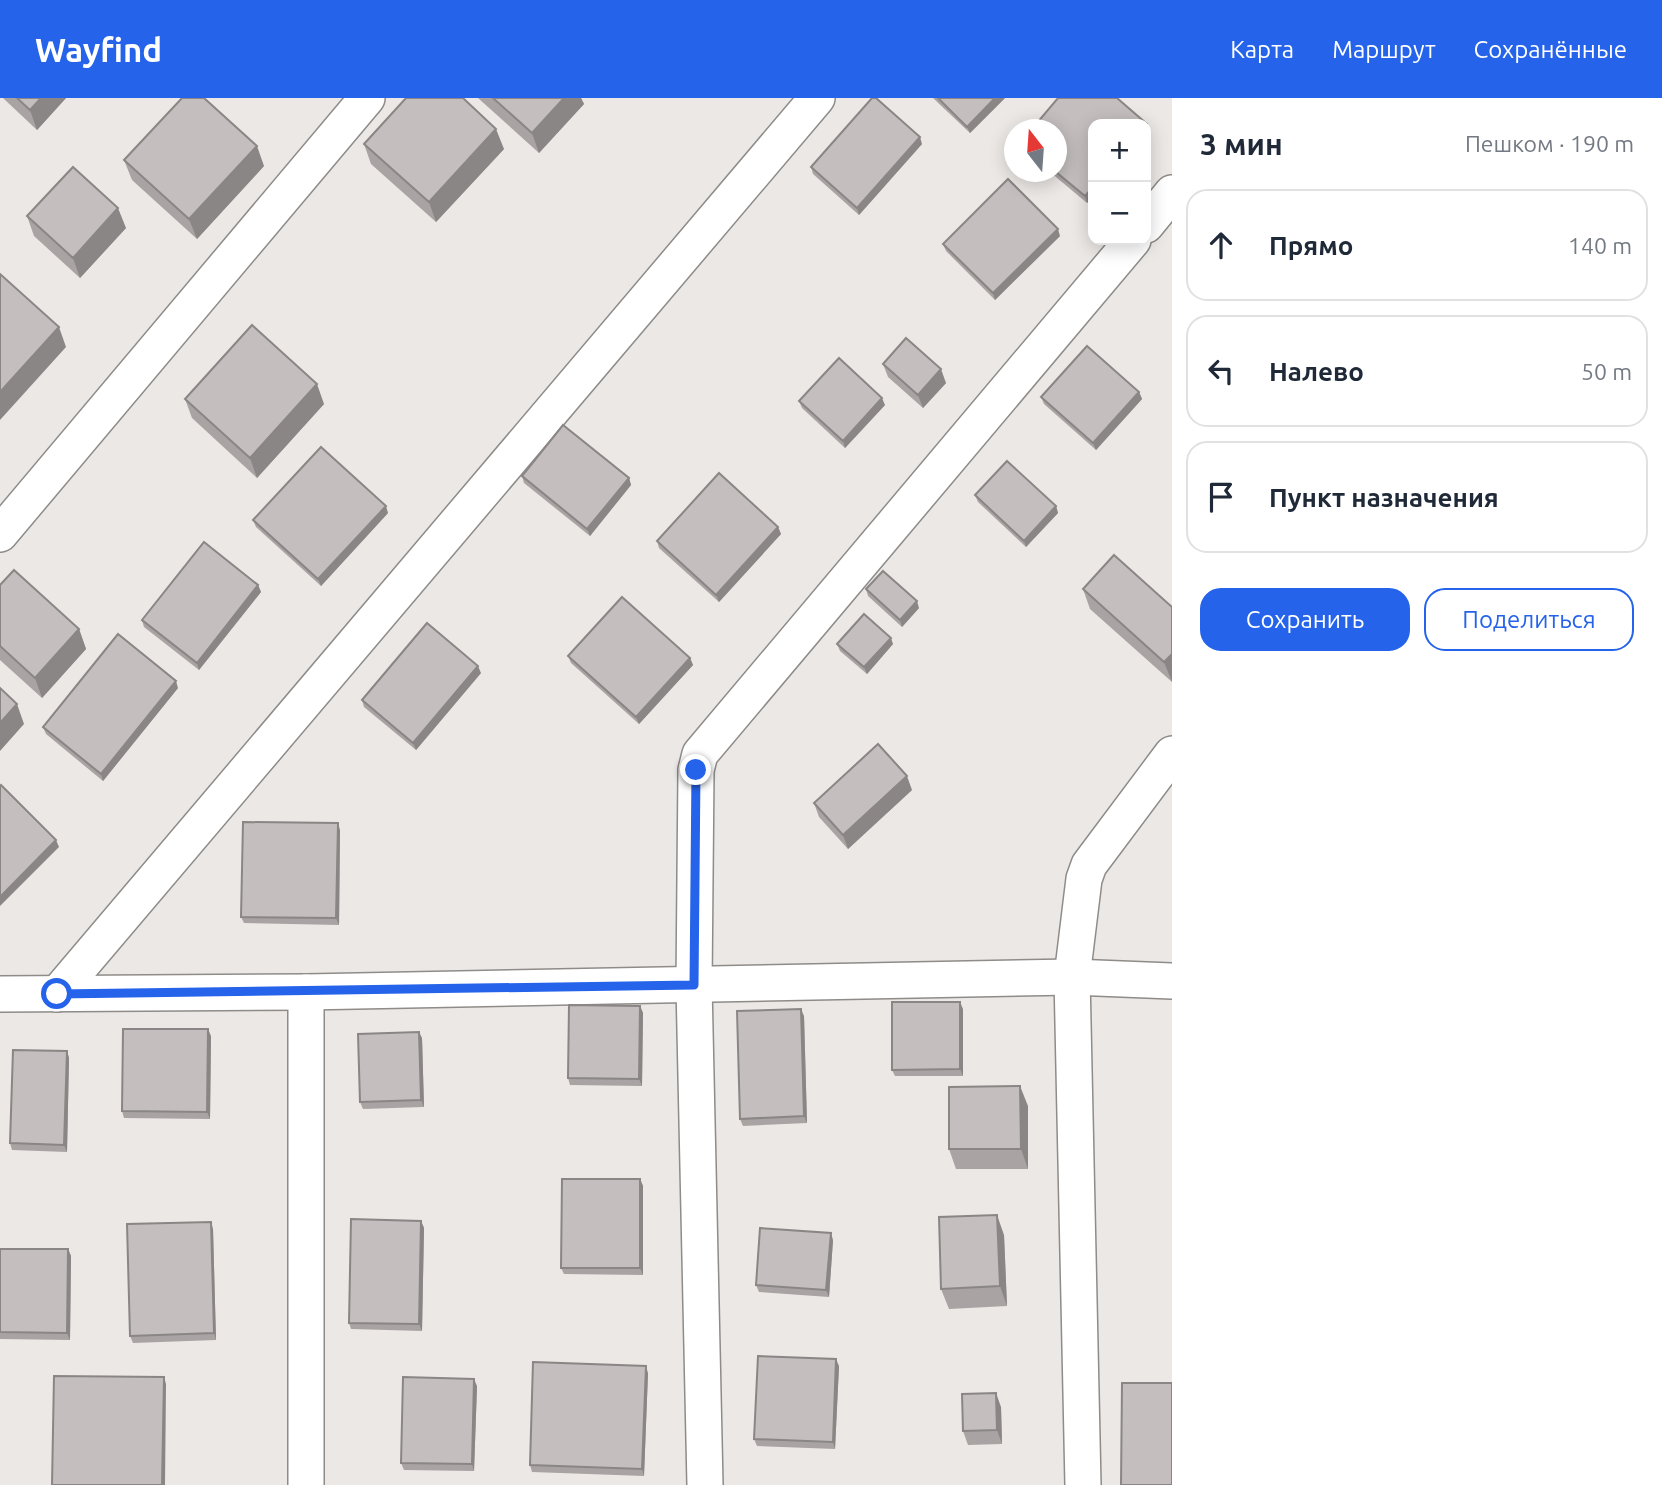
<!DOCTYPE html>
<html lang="ru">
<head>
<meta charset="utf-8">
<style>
  :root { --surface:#fff; --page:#f2f2f3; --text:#1f2937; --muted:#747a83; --line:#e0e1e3; --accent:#2563eb }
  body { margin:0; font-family:Ubuntu,sans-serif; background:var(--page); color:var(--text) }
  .controls { position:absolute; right:21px; top:21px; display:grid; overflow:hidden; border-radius:14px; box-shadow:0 4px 18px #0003 }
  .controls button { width:63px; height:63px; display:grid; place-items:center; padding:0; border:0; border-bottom:2px solid var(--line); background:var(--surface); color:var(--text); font:35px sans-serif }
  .compass { position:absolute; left:1004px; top:21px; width:63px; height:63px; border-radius:50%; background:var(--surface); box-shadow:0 4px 18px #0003; rotate:343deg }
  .stop { position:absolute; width:21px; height:21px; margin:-16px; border:5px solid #2563eb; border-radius:50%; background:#fff }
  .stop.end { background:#2563eb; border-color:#fff; box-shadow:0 2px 7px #0008 }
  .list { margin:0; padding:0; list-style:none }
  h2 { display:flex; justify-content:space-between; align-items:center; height:91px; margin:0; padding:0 28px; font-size:30px }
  h2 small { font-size:23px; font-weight:400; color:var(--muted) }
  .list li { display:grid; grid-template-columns:46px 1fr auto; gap:21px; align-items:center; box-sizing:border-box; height:112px; margin:0 14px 14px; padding:0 14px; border:2px solid var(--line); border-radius:21px }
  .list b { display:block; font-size:26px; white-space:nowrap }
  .list em { font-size:23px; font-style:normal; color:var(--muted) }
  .actions { display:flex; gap:14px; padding:21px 28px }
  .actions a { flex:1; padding:16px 0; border:2px solid var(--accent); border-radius:21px; text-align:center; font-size:24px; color:var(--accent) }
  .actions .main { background:var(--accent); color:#fff }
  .icon { flex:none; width:38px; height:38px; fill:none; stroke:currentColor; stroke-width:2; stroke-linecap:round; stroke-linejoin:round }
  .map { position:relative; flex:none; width:1172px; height:1387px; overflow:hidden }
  header { display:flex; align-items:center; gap:42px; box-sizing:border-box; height:98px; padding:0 35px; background:var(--accent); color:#fff }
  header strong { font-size:33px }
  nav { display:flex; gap:38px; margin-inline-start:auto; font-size:24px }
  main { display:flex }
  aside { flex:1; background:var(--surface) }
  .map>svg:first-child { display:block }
</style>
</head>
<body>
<header>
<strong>Wayfind</strong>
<nav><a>Карта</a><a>Маршрут</a><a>Сохранённые</a></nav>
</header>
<main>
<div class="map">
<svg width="1172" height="1387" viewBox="0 0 1172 1387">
  <rect width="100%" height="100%" fill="#ece8e5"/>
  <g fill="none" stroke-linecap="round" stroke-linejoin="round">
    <g stroke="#8e8b88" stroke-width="38">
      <g id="minor">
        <polyline points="1146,127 1172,95"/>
        <polyline points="0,436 367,0"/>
        <polyline points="0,896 306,894 1072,879 1172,883"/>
        <polyline points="57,896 817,0"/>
        <polyline points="306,1387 306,894"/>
        <polyline points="705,1387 694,887 696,672 700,656 1133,142"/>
        <polyline points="1083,1387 1072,879 1084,781 1089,767 1172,656"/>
      </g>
    </g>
    <use href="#minor" stroke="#fff" stroke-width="35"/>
  </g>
  <g fill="#a9a4a3">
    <polygon points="3,0 66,0 37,32"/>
    <polygon points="478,0 581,0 584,6 539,55"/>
    <polygon points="933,0 1005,0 970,35"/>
    <polygon points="1147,26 1150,33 1087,105 1050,74 1056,74"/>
    <polygon points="364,46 504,51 436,124 371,66"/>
    <polygon points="922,46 859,117 813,76 811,69"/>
    <polygon points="124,62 264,68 197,141 132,82"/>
    <polygon points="27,118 126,130 80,180 34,138"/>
    <polygon points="1060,138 995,202 946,153 943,146"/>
    <polygon points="883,266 946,285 923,310 888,279"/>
    <polygon points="1139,294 1142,301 1096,352 1044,306 1041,299"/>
    <polygon points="185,301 324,306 257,380 192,320"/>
    <polygon points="799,303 885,307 845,350 802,310"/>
    <polygon points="522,378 629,380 631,387 590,438 524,385"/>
    <polygon points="975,397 1056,408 1058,415 1026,449 978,404"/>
    <polygon points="388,415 321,488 256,429 253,422"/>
    <polygon points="778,429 781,436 719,504 659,450 657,443"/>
    <polygon points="0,487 79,531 86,551 42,600 0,562"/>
    <polygon points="258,487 261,494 199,572 144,529 142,522"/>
    <polygon points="866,491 919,510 902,529 868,498"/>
    <polygon points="1083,491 1172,509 1172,584 1090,511"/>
    <polygon points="837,546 893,546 867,576 840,553"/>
    <polygon points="568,558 690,560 693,567 639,626 571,565"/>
    <polygon points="481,575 416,652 364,609 362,602"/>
    <polygon points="178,590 103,683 46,636 43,629"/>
    <polygon points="912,692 848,751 819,719 814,705"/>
    <polygon points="340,732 339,827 244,825 241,819"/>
    <polygon points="640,908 643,915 642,988 570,987 568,980"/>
    <polygon points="963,911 963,978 895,978 892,972"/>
    <polygon points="804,918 807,1025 743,1028 740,1021"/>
    <polygon points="211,938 210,1021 124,1020 122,1013"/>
    <polygon points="422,940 424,1009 363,1011 360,1004"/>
    <polygon points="67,953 69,960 67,1054 12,1052 10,1045"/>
    <polygon points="1028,1008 1028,1071 956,1071 949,1051"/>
    <polygon points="640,1081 643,1088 643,1177 564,1176 561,1170"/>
    <polygon points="421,1123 424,1130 422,1233 351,1231 349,1225"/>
    <polygon points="213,1131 216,1242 133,1245 130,1238"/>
    <polygon points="1004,1137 1007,1208 949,1211 941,1191"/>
    <polygon points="833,1142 829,1199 759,1194 756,1187"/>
    <polygon points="0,1151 68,1151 71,1158 70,1242 0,1241"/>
    <polygon points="839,1268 835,1351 757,1348 754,1341"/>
    <polygon points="648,1275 644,1378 532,1374 530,1367"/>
    <polygon points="477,1288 474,1373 404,1372 401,1365"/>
    <polygon points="1001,1309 1002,1346 968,1347 963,1333"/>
  </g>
  <g fill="#898685">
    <polygon points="41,0 66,0 37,32 30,12"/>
    <polygon points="564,0 581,0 584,6 539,55 532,35"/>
    <polygon points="995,0 1005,0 970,35 967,29"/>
    <polygon points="1147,26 1150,33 1146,38 1146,28"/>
    <polygon points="496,31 504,51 436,124 429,104"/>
    <polygon points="920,39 922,46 859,117 857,110"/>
    <polygon points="257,48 264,68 197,141 189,121"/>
    <polygon points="1093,89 1093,98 1087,105 1085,98"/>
    <polygon points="118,110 126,130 80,180 73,160"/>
    <polygon points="1058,131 1060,138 995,202 993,195"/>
    <polygon points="59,229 66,249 0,322 0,294"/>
    <polygon points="941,271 946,285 923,310 918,297"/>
    <polygon points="317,286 324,306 257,380 250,360"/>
    <polygon points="1139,294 1142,301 1096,352 1093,345"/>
    <polygon points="882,300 885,307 845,350 843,343"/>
    <polygon points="629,380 631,387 590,438 587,431"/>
    <polygon points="386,408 388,415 321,488 318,481"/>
    <polygon points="1056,408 1058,415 1026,449 1024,443"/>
    <polygon points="778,429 781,436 719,504 716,497"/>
    <polygon points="258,487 261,494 199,572 197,565"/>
    <polygon points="917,503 919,510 902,529 900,522"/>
    <polygon points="79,531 86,551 42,600 35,580"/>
    <polygon points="891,540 893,546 867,576 864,569"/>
    <polygon points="1172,556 1172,584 1164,564"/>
    <polygon points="690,560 693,567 639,626 636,619"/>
    <polygon points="478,568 481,575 416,652 413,645"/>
    <polygon points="176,583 178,590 103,683 101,676"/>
    <polygon points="17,606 24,626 0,653 0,625"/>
    <polygon points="907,678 912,692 848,751 843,737"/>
    <polygon points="338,725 340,732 339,827 336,820"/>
    <polygon points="56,742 59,749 0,808 0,799"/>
    <polygon points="960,904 963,911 963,978 960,971"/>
    <polygon points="640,908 643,915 642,988 639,981"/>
    <polygon points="801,911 804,918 807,1025 804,1018"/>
    <polygon points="208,931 211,938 210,1021 207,1014"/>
    <polygon points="419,934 422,940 424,1009 421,1002"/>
    <polygon points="67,953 69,960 67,1054 64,1047"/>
    <polygon points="1020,988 1028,1008 1028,1071 1021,1051"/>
    <polygon points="640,1081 643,1088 643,1177 640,1170"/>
    <polygon points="997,1117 1004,1137 1007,1208 1000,1188"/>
    <polygon points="421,1123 424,1130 422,1233 419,1226"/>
    <polygon points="211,1124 213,1131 216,1242 214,1235"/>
    <polygon points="831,1135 833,1142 829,1199 826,1192"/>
    <polygon points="68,1151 71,1158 70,1242 67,1235"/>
    <polygon points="836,1261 839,1268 835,1351 833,1344"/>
    <polygon points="646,1268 648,1275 644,1378 642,1371"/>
    <polygon points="164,1279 166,1286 165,1387 162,1387"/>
    <polygon points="474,1281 477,1288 474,1373 472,1366"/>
    <polygon points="996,1295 1001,1309 1002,1346 997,1332"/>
  </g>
  <g fill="#c4bfbe" stroke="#898685" stroke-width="2">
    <polygon points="17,0 41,0 30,12"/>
    <polygon points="182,0 204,0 257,48 189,121 124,62"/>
    <polygon points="406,0 463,0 496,31 429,104 364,46"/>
    <polygon points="493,0 564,0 532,35"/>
    <polygon points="872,0 876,0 920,39 857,110 811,69"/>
    <polygon points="938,0 995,0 967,29"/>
    <polygon points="1058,0 1117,0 1147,26 1146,28 1146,26 1093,26 1093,89 1085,98 1056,74 1056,32 1031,32"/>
    <polygon points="73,69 118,110 73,160 27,118"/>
    <polygon points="1008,81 1058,131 993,195 943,146"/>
    <polygon points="0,176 59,229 0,294"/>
    <polygon points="252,227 317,286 250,360 185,301"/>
    <polygon points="906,240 941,271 918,297 883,266"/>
    <polygon points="1087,248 1139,294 1093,345 1041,299"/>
    <polygon points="839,260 882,300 843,343 799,303"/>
    <polygon points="563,327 629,380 587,431 522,378"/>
    <polygon points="321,349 386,408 318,481 253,422"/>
    <polygon points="1007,363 1056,408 1024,443 975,397"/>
    <polygon points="719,375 778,429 716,497 657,443"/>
    <polygon points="204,444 258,487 197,565 142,522"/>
    <polygon points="1114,457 1172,509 1172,556 1164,564 1083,491"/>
    <polygon points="14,472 79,531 35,580 0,548 0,487"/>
    <polygon points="883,473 917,503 900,522 866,491"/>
    <polygon points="622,499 690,560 636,619 568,558"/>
    <polygon points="864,516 891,540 864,569 837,546"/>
    <polygon points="427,525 478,568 413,645 362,602"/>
    <polygon points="118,536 176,583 101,676 43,629"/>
    <polygon points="0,590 17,606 0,625"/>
    <polygon points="878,646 907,678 843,737 814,705"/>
    <polygon points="1,687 56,742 0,799 0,688"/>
    <polygon points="243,724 338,725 336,820 241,819"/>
    <polygon points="892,904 960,904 960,971 892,972"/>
    <polygon points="569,907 640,908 639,981 568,980"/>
    <polygon points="801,911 804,1018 740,1021 737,913"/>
    <polygon points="123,931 208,931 207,1014 122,1013"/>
    <polygon points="419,934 421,1002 360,1004 358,936"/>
    <polygon points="13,952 67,953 64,1047 10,1045"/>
    <polygon points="1020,988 1021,1051 949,1051 949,989"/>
    <polygon points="562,1081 640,1081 640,1170 561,1170"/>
    <polygon points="997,1117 1000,1188 941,1191 939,1119"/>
    <polygon points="351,1121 421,1123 419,1226 349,1225"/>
    <polygon points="211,1124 214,1235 130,1238 127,1126"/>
    <polygon points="760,1130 831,1135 826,1192 756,1187"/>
    <polygon points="0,1151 68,1151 67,1235 0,1234"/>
    <polygon points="758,1258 836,1261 833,1344 754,1341"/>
    <polygon points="533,1264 646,1268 642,1371 530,1367"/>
    <polygon points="54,1278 164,1279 162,1387 52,1387"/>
    <polygon points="403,1279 474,1281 472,1366 401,1365"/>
    <polygon points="1122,1285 1172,1285 1172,1387 1121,1387"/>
    <polygon points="996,1295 997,1332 963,1333 962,1296"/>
  </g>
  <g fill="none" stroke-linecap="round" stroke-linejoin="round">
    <polyline stroke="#2563eb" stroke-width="9" points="57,896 694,887 696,672"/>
  </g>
</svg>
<div class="controls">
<button>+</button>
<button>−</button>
</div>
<svg class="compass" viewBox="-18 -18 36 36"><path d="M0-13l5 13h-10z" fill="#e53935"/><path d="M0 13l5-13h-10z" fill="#747a83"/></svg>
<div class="stop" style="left:57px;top:896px"></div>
<div class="stop end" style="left:696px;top:672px"></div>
</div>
<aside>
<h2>3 мин<small>Пешком · 190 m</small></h2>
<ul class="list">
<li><svg class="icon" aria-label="ahead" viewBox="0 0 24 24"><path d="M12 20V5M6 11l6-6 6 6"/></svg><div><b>Прямо</b></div><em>140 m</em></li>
<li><svg class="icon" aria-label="left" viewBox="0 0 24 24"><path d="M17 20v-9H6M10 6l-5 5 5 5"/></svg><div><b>Налево</b></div><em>50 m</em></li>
<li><svg class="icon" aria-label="arrive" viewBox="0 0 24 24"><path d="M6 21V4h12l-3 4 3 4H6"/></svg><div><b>Пункт назначения</b></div></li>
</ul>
<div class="actions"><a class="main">Сохранить</a><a>Поделиться</a></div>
</aside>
</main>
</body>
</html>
